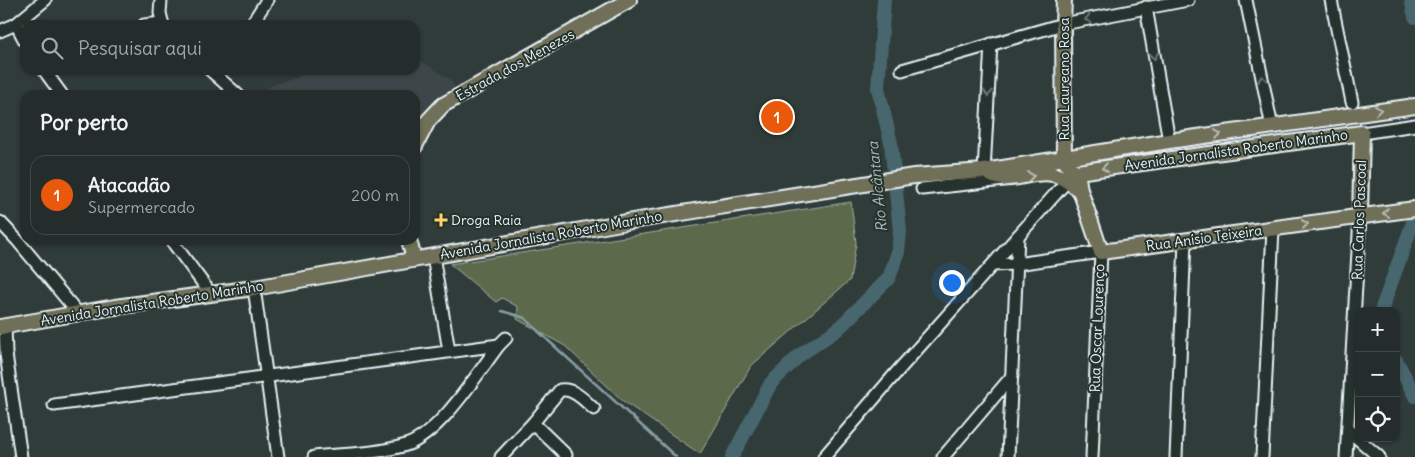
<!DOCTYPE html>
<html lang="pt">
<head>
<meta charset="utf-8">
<style>
  :root { --surface:#242d2b; --page:#2c3533; --text:#f1f3f6; --muted:#a3a8a9; --line:#414947; --accent:#ea580c }
  body { margin:0; font-family:Delius,sans-serif; background:var(--page); color:var(--text) }
  .controls { position:absolute; right:15px; bottom:15px; display:grid; overflow:hidden; border-radius:10px; box-shadow:0 1px 4px #0004 }
  .controls button { width:45px; height:45px; display:grid; place-items:center; padding:0; border:0; border-bottom:1px solid var(--line); background:var(--surface); color:var(--text); font:25px sans-serif }
  .you { position:absolute; left:951px; top:282px; width:18px; height:18px; margin:-12px; border:4px solid #fff; border-radius:50%; background:#1a73e8; box-shadow:0 0 0 8px #1a73e833 }
  .badge { display:grid; place-items:center; width:32px; height:32px; border-radius:50%; background:var(--accent); color:#fff; font-size:16px; font-weight:700 }
  .pin { position:absolute; translate:-50% -50%; border:2px solid #fff; box-shadow:0 1px 5px #0006 }
  .list { margin:0; padding:0; list-style:none }
  h2 { display:flex; justify-content:space-between; align-items:center; height:65px; margin:0; padding:0 20px; font-size:21px }
  h2 small { font-size:16px; font-weight:400; color:var(--muted) }
  .list li { display:grid; grid-template-columns:32px 1fr auto; gap:15px; align-items:center; box-sizing:border-box; height:80px; margin:0 10px 10px; padding:0 10px; border:1px solid var(--line); border-radius:15px }
  .list b { display:block; font-size:19px; white-space:nowrap }
  .list p { margin:0; font-size:16px; white-space:nowrap; color:var(--muted) }
  .list em { font-size:16px; font-style:normal; color:var(--muted) }
  .icon { flex:none; width:28px; height:28px; fill:none; stroke:currentColor; stroke-width:2; stroke-linecap:round; stroke-linejoin:round }
  .map { position:relative; flex:none; width:1415px; height:457px; overflow:hidden }
  .search { position:absolute; background:var(--surface); box-shadow:0 1px 4px #0004; left:20px; top:20px; width:400px; height:55px; display:flex; align-items:center; gap:12px; box-sizing:border-box; padding:0 18px; border-radius:15px; color:var(--muted); font-size:19px }
  .panel { position:absolute; background:var(--surface); box-shadow:0 1px 4px #0004; left:20px; top:90px; width:400px; height:155px; border-radius:15px }
  .map>svg:first-child { display:block }
</style>
</head>
<body>
<div class="map">
<svg width="1415" height="457" viewBox="0 0 1415 457">
  <rect width="100%" height="100%" fill="#303c39"/>
  <filter id="ink" filterUnits="userSpaceOnUse"><feTurbulence type="fractalNoise" baseFrequency=".02" numOctaves="2"/><feDisplacementMap in="SourceGraphic" scale="10" xChannelSelector="R" yChannelSelector="G"/><feConvolveMatrix kernelMatrix="1 2 1 2 8 2 1 2 1" color-interpolation-filters="sRGB"/></filter>
  <g filter="url(#ink)">
    <polygon fill="#3c4648" points="415,57 451,80 459,96 430,123 415,148 415,95 259,95 272,85 296,78 310,70 327,70 346,75 352,70 415,70"/>
    <polygon fill="#5c6b4c" stroke="#a2aea2" points="851,202 856,243 850,280 751,366 700,454 623,401 565,346 517,319 518,307 502,298 496,302 450,264"/>
    <g fill="none" stroke-linecap="round" stroke-linejoin="round">
      <polyline stroke="#879ea5" stroke-width="2.5" points="502,311 525,318 540,333 676,457"/>
      <g stroke="#47666d" stroke-width="14">
        <polyline points="1411,0 1415,17"/>
        <polyline points="1383,311 1382,308 1415,217"/>
        <polyline points="1396,360 1415,396"/>
        <polyline points="732,457 771,383 800,355 838,329 889,278 898,252 900,231 891,143 878,88 884,0"/>
      </g>
      <g stroke="#e8f1f8" stroke-width="15">
        <g id="minor">
          <polyline points="161,0 160,13 163,25"/>
          <polyline points="1246,0 1272,127"/>
          <polyline points="1331,0 1352,102"/>
          <polyline points="1146,7 1169,141"/>
          <polyline points="16,24 25,41"/>
          <polyline points="144,25 162,23"/>
          <polyline points="251,25 267,0"/>
          <polyline points="0,31 16,24 45,0"/>
          <polyline points="44,70 62,95"/>
          <polyline points="210,70 238,95"/>
          <polyline points="902,70 1063,24 1188,0"/>
          <polyline points="1362,133 1415,125"/>
          <polyline points="984,171 991,44"/>
          <polyline points="922,189 1004,180"/>
          <polyline points="0,222 17,240 78,313"/>
          <polyline points="171,240 211,294"/>
          <polyline points="433,256 449,351"/>
          <polyline points="993,265 1016,264 1101,252 1092,457"/>
          <polyline points="254,288 278,457"/>
          <polyline points="5,326 6,354 21,457"/>
          <polyline points="54,405 499,345"/>
          <polyline points="533,423 566,455"/>
          <polyline points="1348,430 1379,457"/>
          <path d="M314,457C344,454 377,454 406,445C440,434 477,374 499,345L506,338"/>
          <path d="M501,457L533,423L560,390C574,388 585,401 594,409"/>
          <polyline points="824,457 896,373 1067,181"/>
          <polyline points="943,457 1012,376"/>
          <polyline points="1008,457 1018,236"/>
          <polyline points="1176,457 1185,241"/>
          <polyline points="1262,457 1273,229"/>
          <polyline points="1346,457 1360,217"/>
        </g>
      </g>
      <g stroke="#e8f1f8" stroke-width="18">
        <g id="major">
          <polyline points="1064,0 1063,24 1064,159 1070,169 1077,172 1362,133 1360,217"/>
          <polyline points="415,146 428,121 443,105 629,0"/>
          <path d="M985,171C1007,188 1030,169 1053,174C1063,176 1072,185 1080,190"/>
          <polyline points="1077,172 1080,190 1101,252 1415,209"/>
          <polyline points="409,240 414,259"/>
          <polyline points="0,327 115,307 254,288 632,221 914,176 984,171 1169,141 1415,106"/>
        </g>
      </g>
      <use href="#minor" stroke="#26332d" stroke-width="11"/>
      <use href="#major" stroke="#706f59" stroke-width="14"/>
    </g>
    <defs><path id="oneway-chevron" d="M-2-3.5L2.5 0L-2 3.5" fill="none" stroke-width="1.6" stroke-linecap="round" stroke-linejoin="round" transform="scale(1.25)"/></defs>
    <g stroke="#6a7674">
      <use href="#oneway-chevron" transform="translate(1088 19) rotate(169)"/>
      <use href="#oneway-chevron" transform="translate(1154 56) rotate(81)"/>
      <use href="#oneway-chevron" transform="translate(1262 79) rotate(-101)"/>
      <use href="#oneway-chevron" transform="translate(988 93) rotate(93)"/>
    </g>
    <g stroke="#b8bdb8">
      <use href="#oneway-chevron" transform="translate(1378 110) rotate(-7)"/>
      <use href="#oneway-chevron" transform="translate(1218 134) rotate(-8)"/>
      <use href="#oneway-chevron" transform="translate(1105 168) rotate(172)"/>
      <use href="#oneway-chevron" transform="translate(1031 176) rotate(-8)"/>
      <use href="#oneway-chevron" transform="translate(1386 213) rotate(172)"/>
      <use href="#oneway-chevron" transform="translate(1305 224) rotate(-8)"/>
    </g>
  </g>
  <path fill="#ffd166" stroke="#26332d" stroke-width="2" d="M438.5 212.5h5v5h5v5h-5v5h-5v-5h-5v-5h5z"/>
  <g text-anchor="middle" dominant-baseline="central" stroke-width="4" stroke-linejoin="round" paint-order="stroke">
    <g font-size="14" fill="#e8f1f8" stroke="#26332d">
      <text transform="translate(515 65) rotate(-29)">Estrada dos Menezes</text>
      <text transform="translate(1064 79) rotate(-90)">Rua Laureano Rosa</text>
      <text transform="translate(1236 150) rotate(-8)">Avenida Jornalista Roberto Marinho</text>
      <text transform="translate(1359 220) rotate(-88)">Rua Carlos Pascoal</text>
      <text transform="translate(551 235) rotate(-10)">Avenida Jornalista Roberto Marinho</text>
      <text transform="translate(1204 238) rotate(-8)">Rua Anísio Teixeira</text>
      <text transform="translate(152 303) rotate(-9)">Avenida Jornalista Roberto Marinho</text>
      <text transform="translate(1097 328) rotate(-88)">Rua Oscar Lourenço</text>
    </g>
    <g font-size="14" fill="#e8f1f8" stroke="#26332d" text-anchor="start">
      <text x="451" y="220">Droga Raia</text>
    </g>
    <g font-size="15" font-style="italic" fill="#a8b9c0" stroke="#26332d">
      <text transform="translate(877 187) rotate(-96)">Rio Alcântara</text>
    </g>
  </g>
</svg>
<div class="controls">
<button>+</button>
<button>−</button>
<button><svg class="icon" aria-label="locate" viewBox="0 0 24 24"><circle cx="12" cy="12" r="6"/><path d="M12 2v4M12 18v4M2 12h4M18 12h4"/></svg></button>
</div>
<div class="you"></div>
<div class="pin badge" style="left:777px;top:117px">1</div>
<div class="search"><svg class="icon" aria-label="search" viewBox="0 0 24 24"><circle cx="10" cy="10" r="6"/><path d="M15 15l6 6"/></svg>Pesquisar aqui</div>
<section class="panel">
<h2>Por perto<small></small></h2>
<ul class="list">
<li><span class="badge">1</span><div><b>Atacadão</b><p>Supermercado</p></div><em>200 m</em></li>
</ul>
</section>
</div>
</body>
</html>
